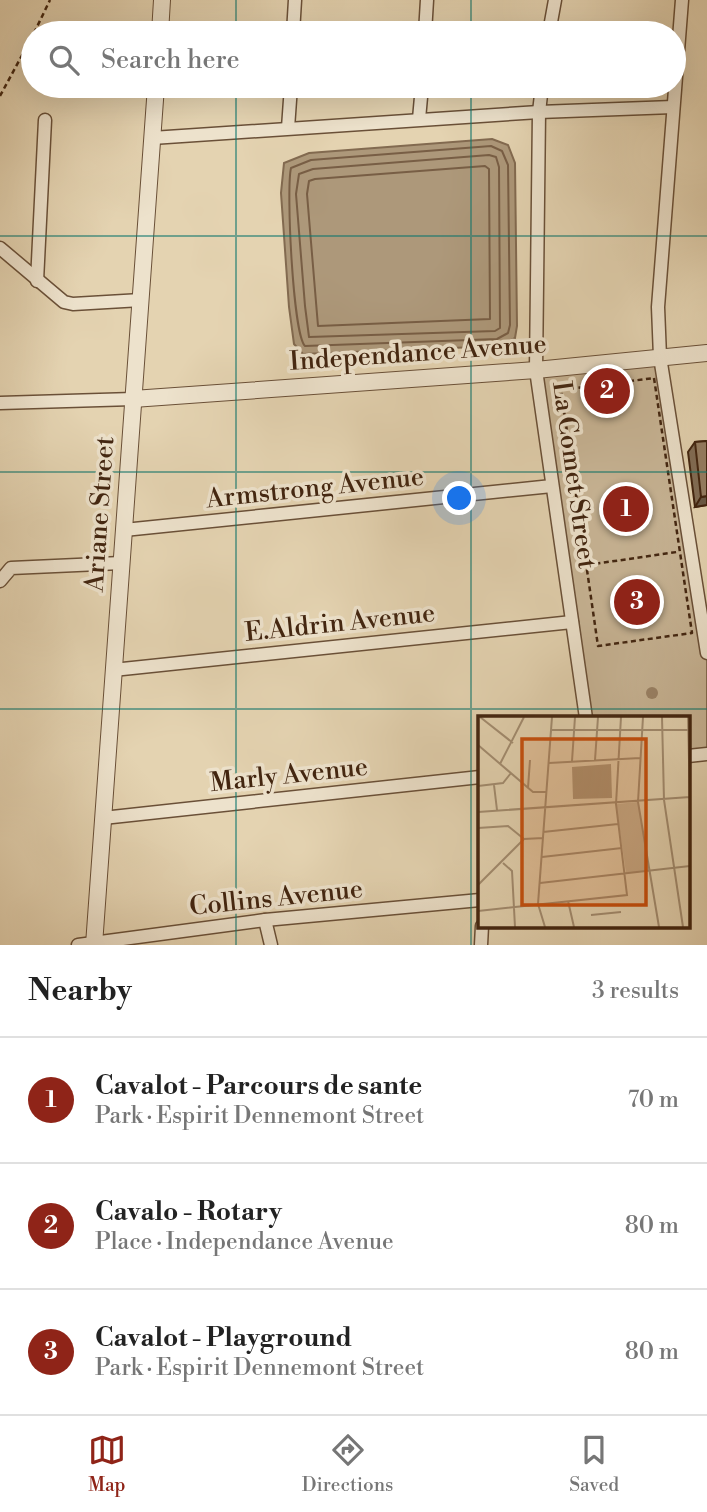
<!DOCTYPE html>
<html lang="en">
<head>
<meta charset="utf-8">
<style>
  :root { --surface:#fff; --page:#f2f2f2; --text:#222; --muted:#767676; --line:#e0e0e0; --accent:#8f2418 }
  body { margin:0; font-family:"Libre Bodoni",serif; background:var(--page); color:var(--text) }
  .you { position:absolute; left:460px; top:499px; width:24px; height:24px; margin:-18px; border:5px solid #fff; border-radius:50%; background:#1a73e8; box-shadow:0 0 0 10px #1a73e833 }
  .badge { display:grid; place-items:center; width:46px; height:46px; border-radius:50%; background:var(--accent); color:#fff; font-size:23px; font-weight:700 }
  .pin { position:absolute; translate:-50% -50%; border:4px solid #fff; box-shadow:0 2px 7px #0006 }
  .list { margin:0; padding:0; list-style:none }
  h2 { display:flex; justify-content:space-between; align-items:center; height:91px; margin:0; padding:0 28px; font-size:30px }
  h2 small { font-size:23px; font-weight:400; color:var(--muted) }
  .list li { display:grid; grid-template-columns:46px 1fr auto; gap:21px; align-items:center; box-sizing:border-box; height:126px; padding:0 28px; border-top:2px solid var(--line) }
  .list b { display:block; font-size:26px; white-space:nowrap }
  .list p { margin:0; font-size:23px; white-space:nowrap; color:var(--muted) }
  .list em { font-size:23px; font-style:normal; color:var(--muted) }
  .icon { flex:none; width:38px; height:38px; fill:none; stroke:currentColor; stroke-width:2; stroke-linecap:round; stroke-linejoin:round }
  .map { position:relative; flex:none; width:707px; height:945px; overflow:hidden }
  .search { position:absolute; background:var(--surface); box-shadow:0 7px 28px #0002; left:21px; right:21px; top:21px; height:77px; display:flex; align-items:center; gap:18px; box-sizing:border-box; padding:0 24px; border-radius:38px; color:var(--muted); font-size:26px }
  .sheet { height:469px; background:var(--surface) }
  nav { display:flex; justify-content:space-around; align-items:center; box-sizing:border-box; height:98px; border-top:2px solid var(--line); background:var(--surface); font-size:19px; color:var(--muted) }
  nav a { display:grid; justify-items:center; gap:4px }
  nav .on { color:var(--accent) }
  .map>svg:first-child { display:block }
</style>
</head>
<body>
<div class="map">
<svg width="707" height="945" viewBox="0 0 707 945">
  <rect width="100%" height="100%" fill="#e4d3b1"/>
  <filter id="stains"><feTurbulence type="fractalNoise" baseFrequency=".00286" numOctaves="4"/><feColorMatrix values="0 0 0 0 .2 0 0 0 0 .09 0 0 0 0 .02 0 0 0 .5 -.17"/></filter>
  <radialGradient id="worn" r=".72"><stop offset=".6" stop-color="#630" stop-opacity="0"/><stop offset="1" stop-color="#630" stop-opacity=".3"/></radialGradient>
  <polygon fill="#c8b596" stroke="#856d53" stroke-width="2" points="660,357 707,653 707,754 688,756 688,718 586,717 536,370"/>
  <polygon fill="#ad987a" stroke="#826a50" stroke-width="2" points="492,139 508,145 515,163 517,326 515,338 500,346 303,354 294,344 289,307 281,193 284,163 309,153"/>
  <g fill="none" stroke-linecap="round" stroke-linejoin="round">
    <g stroke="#785e45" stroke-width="2">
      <path d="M491,146L502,151L508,165L510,325L508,333L497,339L305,346C293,334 286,189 291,168L311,160Z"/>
      <polygon points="489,155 496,157 499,167 500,328 495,331 309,337 305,306 296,194 299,174 313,169"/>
      <polygon points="485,166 489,169 490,319 318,326 307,194 309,181 315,179"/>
    </g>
    <g stroke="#6a5038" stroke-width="15">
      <g id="minor">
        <polyline points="682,0 658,307 660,357 707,653"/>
        <polyline points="293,33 295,0"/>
        <polyline points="425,33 427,0"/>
        <polyline points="549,33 555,0"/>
        <polyline points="542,86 539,112 536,370 586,718"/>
        <polyline points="419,119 422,86"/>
        <polyline points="288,128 291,86"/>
        <polyline points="152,138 539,112 673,107"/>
        <polyline points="0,248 64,302 73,304 141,300"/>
        <polyline points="37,281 45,120"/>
        <polyline points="0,403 133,399"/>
        <polyline points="124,530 552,486"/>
        <polyline points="0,581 11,568 121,563"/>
        <polyline points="113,670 572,622"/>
        <polyline points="688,756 707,754"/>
        <polyline points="103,818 480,777"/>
        <polyline points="265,920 271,945"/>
        <polyline points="78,945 265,920 480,900"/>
        <polyline points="481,945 482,926"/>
      </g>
    </g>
    <g stroke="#6a5038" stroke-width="18">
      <g id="tertiary">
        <polyline points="160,33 162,0"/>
        <polyline points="133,399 536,370 707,353"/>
        <polyline points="94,945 156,86"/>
      </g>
    </g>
    <g stroke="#422510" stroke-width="2.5" stroke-dasharray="5 3.5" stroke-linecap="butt">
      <polyline points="34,33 50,0"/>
      <polyline points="0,96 33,35"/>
      <polygon points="654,378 692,633 598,646 561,390"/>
      <polyline points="587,565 677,552"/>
    </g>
    <use href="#minor" stroke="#ede2cc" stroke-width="12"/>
    <use href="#tertiary" stroke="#ede2cc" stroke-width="16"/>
  </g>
  <circle fill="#9a8367" cx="652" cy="693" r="6"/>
  <polygon fill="#816d56" stroke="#422510" stroke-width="2" points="707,441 707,505 695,507 688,452 695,442"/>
  <polygon fill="#695946" stroke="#422510" stroke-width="2" points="707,496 707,505 695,507 701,497"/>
  <polygon fill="#967f64" stroke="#422510" stroke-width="2" points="707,441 707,496 701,497 695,442"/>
  <path fill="none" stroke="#0f766e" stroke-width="2" stroke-opacity="0.55" d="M236,0V33M471,0V33M236,86V945M471,86V945M0,236H707M0,472H707M0,709H707"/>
  <g text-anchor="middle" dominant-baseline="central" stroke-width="7" stroke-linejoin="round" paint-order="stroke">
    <g font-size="26" fill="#422510" stroke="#ede2cc">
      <text transform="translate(418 353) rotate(-4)">Independance Avenue</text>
      <text transform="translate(574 475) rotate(82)">La Comet Street</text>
      <text transform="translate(315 488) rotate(-6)">Armstrong Avenue</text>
      <text transform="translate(100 514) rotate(-86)">Ariane Street</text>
      <text transform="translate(340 623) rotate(-6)">E.Aldrin Avenue</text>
      <text transform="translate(289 775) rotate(-6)">Marly Avenue</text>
      <text transform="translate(276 898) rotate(-6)">Collins Avenue</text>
    </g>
  </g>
  <g transform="translate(478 716)">
    <rect width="212" height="212" fill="#e4d3b1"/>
    <path d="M160,86L171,155L148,157L138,88Z" fill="#c8b596"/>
    <path d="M133,48L134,82L95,83L94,51Z" fill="#ad987a"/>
    <path fill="none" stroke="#a38d71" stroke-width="2" d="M2,1L35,27M165,1L160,86L181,211M184,1L186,84L205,211M210,1L212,88M73,14H212M0,29L55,76H68M117,44L120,1M94,45L97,1M71,47L162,42M22,48L46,1M16,69L19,94M0,70L25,67L33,57M50,72L52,44M0,96L212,81M0,112L30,110L46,123M65,116L140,108M64,141L144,132M25,147L34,155L37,211M62,167L212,150M0,169L46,123L65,122M90,185L96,211M0,195L149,179L138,88L143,1M113,199L143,196M67,211L60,188L74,1"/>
    <path fill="#c74f0d" fill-opacity="0.15" stroke="#c74f0d" stroke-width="3.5" d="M44,23H168V189H44Z"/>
    <rect width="212" height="212" fill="none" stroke="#422510" stroke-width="3.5"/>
  </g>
  <rect width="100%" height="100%" filter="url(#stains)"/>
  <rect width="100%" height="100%" fill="url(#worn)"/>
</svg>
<div class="you"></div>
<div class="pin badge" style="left:626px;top:509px">1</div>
<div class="pin badge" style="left:607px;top:391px">2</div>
<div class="pin badge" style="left:637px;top:602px">3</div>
<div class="search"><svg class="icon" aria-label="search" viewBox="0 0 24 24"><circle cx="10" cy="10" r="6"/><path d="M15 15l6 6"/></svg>Search here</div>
</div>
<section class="sheet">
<h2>Nearby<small>3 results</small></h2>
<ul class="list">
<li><span class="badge">1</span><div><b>Cavalot - Parcours de sante</b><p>Park · Espirit Dennemont Street</p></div><em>70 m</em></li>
<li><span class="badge">2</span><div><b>Cavalo - Rotary</b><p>Place · Independance Avenue</p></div><em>80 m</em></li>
<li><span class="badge">3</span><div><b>Cavalot - Playground</b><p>Park · Espirit Dennemont Street</p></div><em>80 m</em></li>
</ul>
</section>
<nav>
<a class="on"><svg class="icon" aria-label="map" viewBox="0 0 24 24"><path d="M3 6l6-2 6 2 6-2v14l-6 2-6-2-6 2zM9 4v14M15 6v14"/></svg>Map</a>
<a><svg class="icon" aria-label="directions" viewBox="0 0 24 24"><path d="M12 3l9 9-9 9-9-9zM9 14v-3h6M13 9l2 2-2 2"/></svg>Directions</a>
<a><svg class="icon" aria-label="saved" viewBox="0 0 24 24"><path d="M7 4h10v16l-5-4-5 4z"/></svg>Saved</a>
</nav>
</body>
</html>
